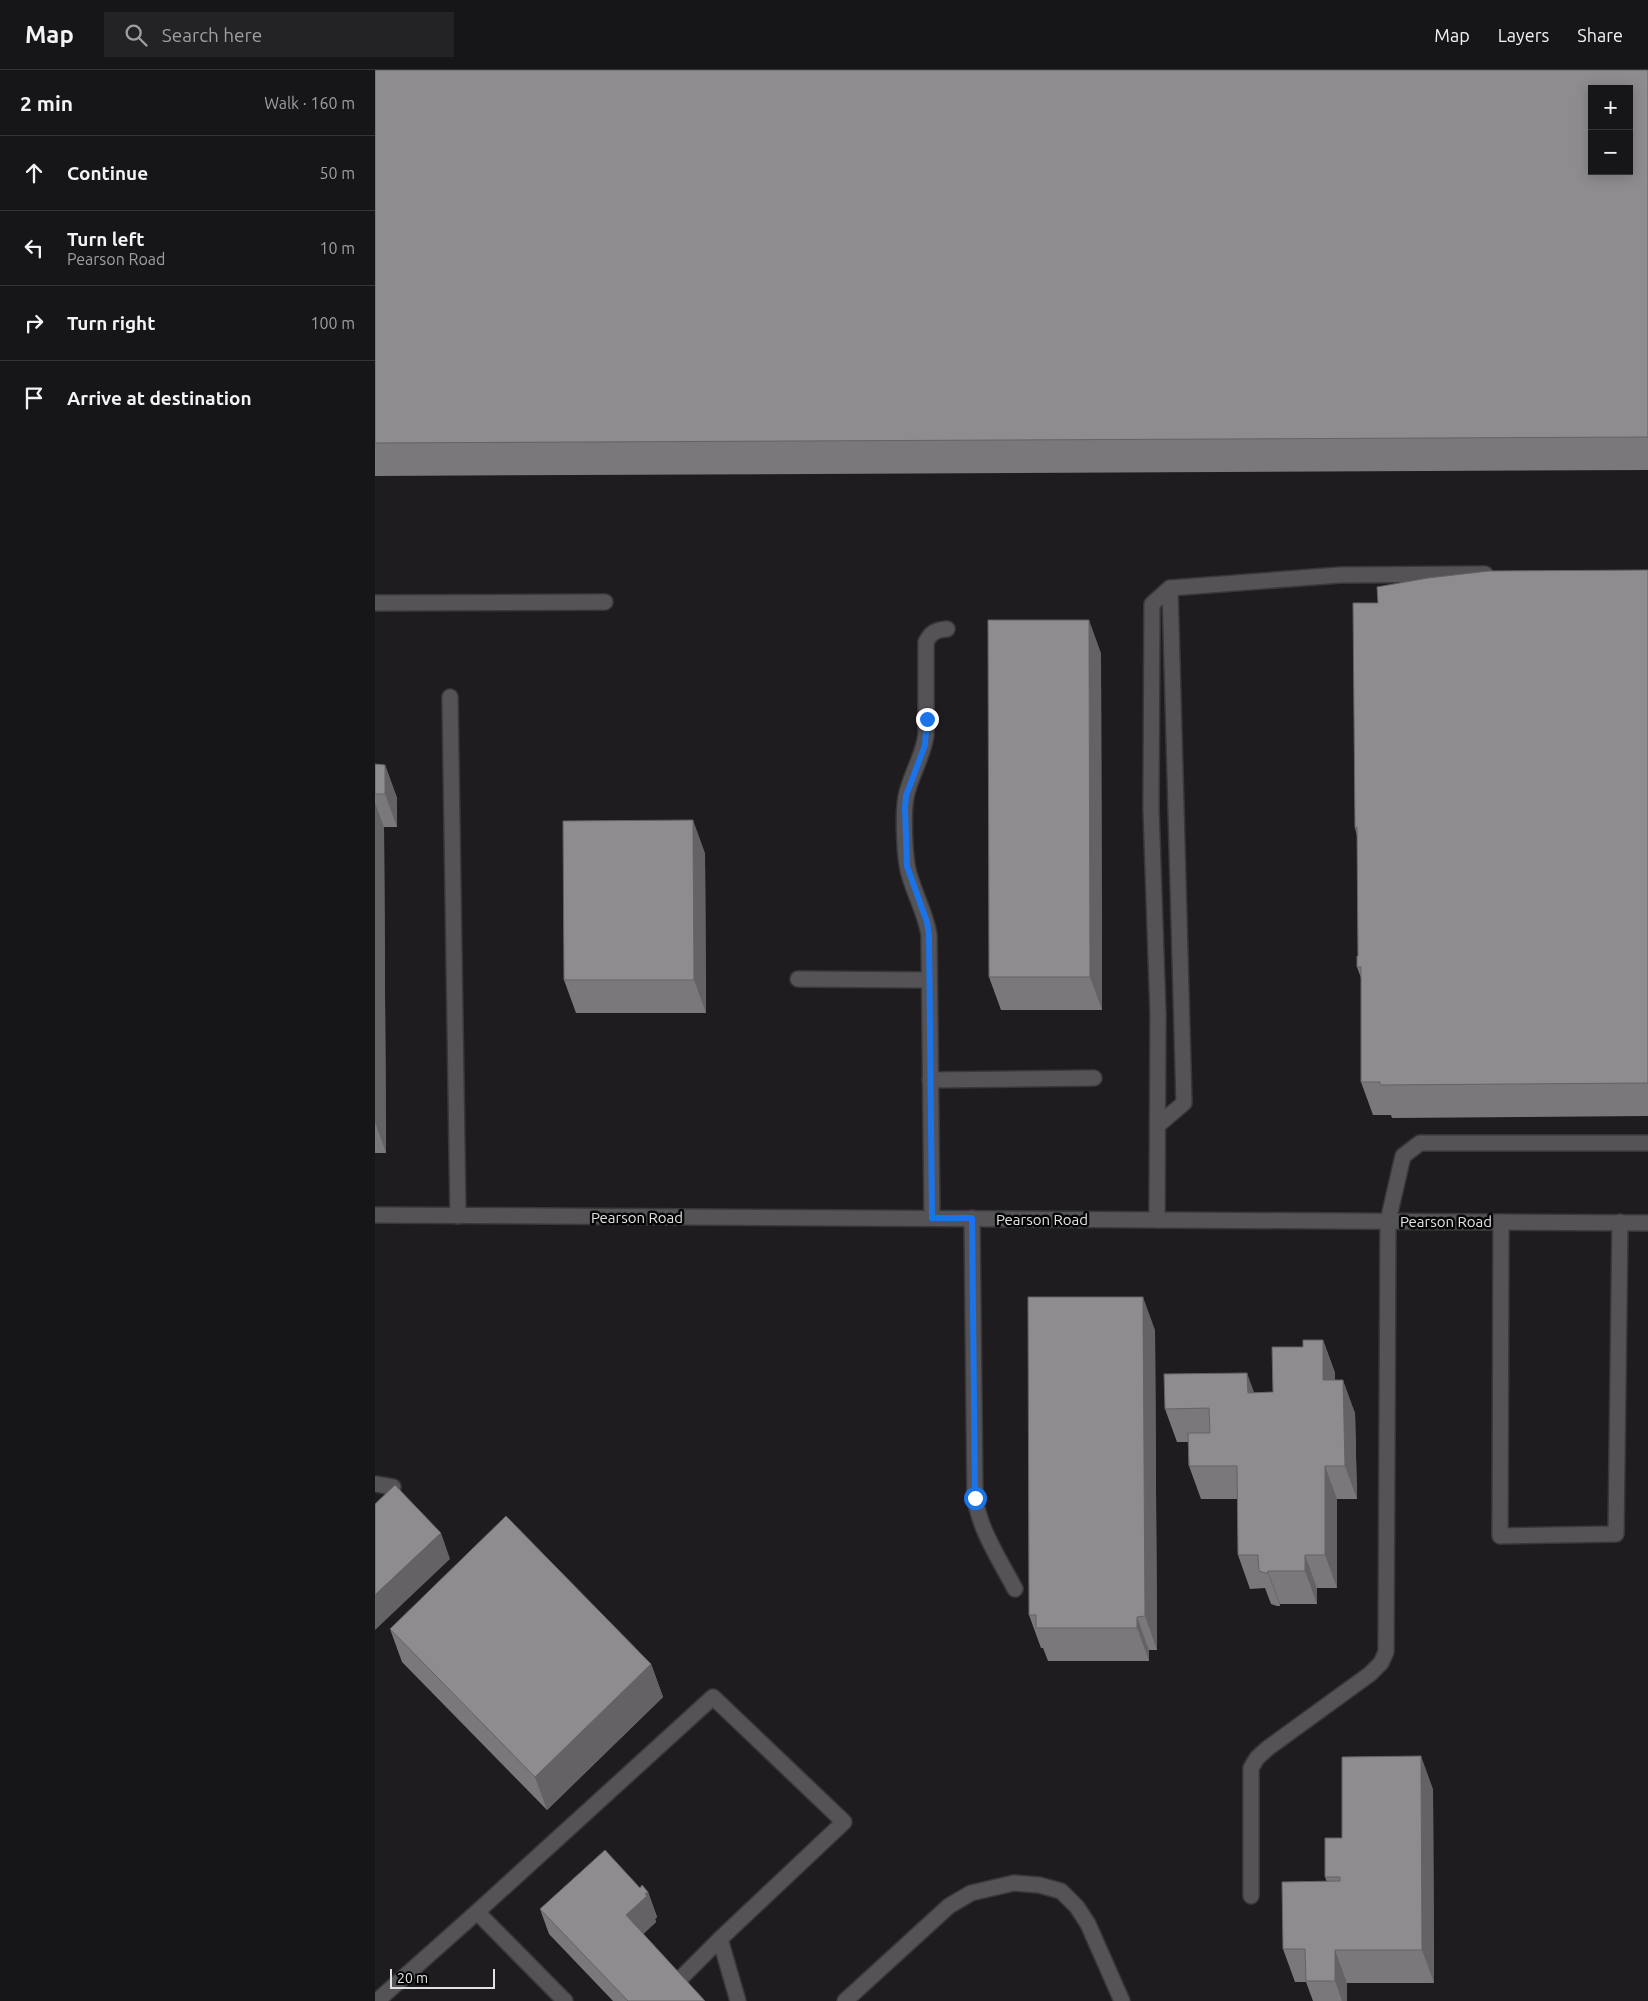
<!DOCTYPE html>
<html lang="en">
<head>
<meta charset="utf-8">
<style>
  :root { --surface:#161517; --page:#232224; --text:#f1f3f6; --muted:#9e9fa1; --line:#353436 }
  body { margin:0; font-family:Ubuntu,sans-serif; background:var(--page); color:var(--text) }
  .controls { position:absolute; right:15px; top:15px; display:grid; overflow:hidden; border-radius:0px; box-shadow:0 2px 12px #0003 }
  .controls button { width:45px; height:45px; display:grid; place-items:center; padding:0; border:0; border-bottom:1px solid var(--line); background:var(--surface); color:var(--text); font:25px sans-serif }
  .scale { position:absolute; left:15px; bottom:12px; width:105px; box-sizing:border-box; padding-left:5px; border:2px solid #e2e1e3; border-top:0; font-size:14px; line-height:18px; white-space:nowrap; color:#e2e1e3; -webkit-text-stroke:4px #080708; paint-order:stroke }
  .stop { position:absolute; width:15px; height:15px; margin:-11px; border:4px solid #1a73e8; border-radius:50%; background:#fff }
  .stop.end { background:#1a73e8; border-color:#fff; box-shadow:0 1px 5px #0008 }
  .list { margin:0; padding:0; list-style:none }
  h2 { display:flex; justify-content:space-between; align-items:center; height:65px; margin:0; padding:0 20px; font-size:21px }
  h2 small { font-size:16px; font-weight:400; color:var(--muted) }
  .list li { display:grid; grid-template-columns:32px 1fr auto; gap:15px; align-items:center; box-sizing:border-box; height:75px; padding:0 20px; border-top:1px solid var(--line) }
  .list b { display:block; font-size:19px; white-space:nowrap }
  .list p { margin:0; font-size:16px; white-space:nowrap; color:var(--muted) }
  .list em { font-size:16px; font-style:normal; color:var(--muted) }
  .icon { flex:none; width:28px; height:28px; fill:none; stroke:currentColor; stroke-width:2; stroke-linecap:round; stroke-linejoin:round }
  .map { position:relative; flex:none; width:1273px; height:1931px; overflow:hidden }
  header { display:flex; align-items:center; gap:30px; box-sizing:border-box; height:70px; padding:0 25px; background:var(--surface); border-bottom:1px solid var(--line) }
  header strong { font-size:24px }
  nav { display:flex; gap:28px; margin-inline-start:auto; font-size:18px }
  .search { width:350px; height:45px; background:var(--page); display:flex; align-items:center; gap:12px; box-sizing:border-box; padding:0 18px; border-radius:0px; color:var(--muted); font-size:19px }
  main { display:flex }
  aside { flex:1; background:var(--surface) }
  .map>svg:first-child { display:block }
</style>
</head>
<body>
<header>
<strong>Map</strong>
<div class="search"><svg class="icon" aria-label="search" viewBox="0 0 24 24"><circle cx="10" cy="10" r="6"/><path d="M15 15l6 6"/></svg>Search here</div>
<nav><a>Map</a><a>Layers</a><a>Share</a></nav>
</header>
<main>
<aside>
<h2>2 min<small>Walk · 160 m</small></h2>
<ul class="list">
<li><svg class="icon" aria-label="ahead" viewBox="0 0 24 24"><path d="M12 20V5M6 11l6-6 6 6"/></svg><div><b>Continue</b></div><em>50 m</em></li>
<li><svg class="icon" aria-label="left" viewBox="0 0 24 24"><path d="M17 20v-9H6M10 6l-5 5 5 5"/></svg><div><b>Turn left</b><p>Pearson Road</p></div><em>10 m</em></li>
<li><svg class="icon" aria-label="right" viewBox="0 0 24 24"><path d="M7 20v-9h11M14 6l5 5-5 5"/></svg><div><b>Turn right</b></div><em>100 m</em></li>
<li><svg class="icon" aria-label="arrive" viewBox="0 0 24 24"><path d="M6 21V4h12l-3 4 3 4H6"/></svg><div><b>Arrive at destination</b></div></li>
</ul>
</aside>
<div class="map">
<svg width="1273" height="1931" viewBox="0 0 1273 1931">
  <rect width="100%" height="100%" fill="#1e1c1f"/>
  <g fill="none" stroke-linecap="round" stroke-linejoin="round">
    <g stroke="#383739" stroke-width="18">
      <g id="minor">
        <polyline points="0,533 230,532"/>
        <polyline points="75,627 83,1146"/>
        <polyline points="423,909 554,910"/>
        <polyline points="555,1010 719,1008"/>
        <polyline points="783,1055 809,1033 795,518"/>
        <polyline points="0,1145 1273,1153"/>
        <path d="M557,1148L554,865C551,845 541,827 535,807C529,790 528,744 531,727C535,706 548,687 551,665V572C556,562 561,560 572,559"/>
        <path d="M597,1148L600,1428C605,1461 625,1490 640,1519"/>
        <polyline points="782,1150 783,944 776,739 777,534 795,518 965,505 1110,504"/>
        <polyline points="1126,1152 1125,1466 1241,1464 1245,1152"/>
        <polyline points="0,1414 18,1417"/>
        <polyline points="876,1826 876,1698 882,1688 893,1678 995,1604 1006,1593 1011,1582 1013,1151 1028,1086 1045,1073 1273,1073"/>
        <polyline points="102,1842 190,1931"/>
        <polyline points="300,1914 345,1869"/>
        <polyline points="2,1931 102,1842 338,1627 469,1752 345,1869 363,1931"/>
        <polyline points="470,1931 574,1836 596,1823 639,1813 664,1815 686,1821 702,1837 713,1854 747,1931"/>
      </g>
    </g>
    <use href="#minor" stroke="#555356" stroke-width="15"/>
  </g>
  <g fill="#7b787b">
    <polygon points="0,0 1273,0 1273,400 0,406"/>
    <polygon points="1273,500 1273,1046 1017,1048 1016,1045 998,1045 986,1012 986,908 982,897 983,886 982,766 980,758 1003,533"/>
    <polygon points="726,583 727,940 626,940 614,907"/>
    <polygon points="0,694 10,695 22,728 22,757 9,757 11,1083 0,1083"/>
    <polygon points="330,783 331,943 201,943 189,910"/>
    <polygon points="780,1260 782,1580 774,1580 774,1591 673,1591 668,1578 666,1578 654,1545"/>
    <polygon points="948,1270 960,1303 960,1310 980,1343 982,1429 962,1429 962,1518 942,1518 942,1534 905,1534 905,1536 902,1536 896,1534 890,1518 875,1519 863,1485 863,1429 826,1429 814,1396 813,1372 802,1372 790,1339 880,1323 898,1322"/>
    <polygon points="15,1559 276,1594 288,1627 172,1740 27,1592"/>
    <polygon points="1058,1719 1059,1913 972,1913 972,1931 938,1931 931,1912 920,1912 908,1879 952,1812 950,1807 967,1768"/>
    <polygon points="265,1818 273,1822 282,1847 280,1849 281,1852 268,1864 330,1931 238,1931 174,1864 165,1839"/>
  </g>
  <g fill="#646264">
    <polygon points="714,550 726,583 727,940 715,907"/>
    <polygon points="10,695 22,728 22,757 10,724"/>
    <polygon points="0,733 9,757 11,1083 0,1052"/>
    <polygon points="318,750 330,783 331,943 319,910"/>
    <polygon points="768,1227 780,1260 782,1580 770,1546"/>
    <polygon points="948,1270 960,1303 960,1343 948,1310"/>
    <polygon points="872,1303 884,1336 873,1323"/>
    <polygon points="968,1310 980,1343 982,1429 970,1396"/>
    <polygon points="950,1396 962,1429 962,1518 950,1485"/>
    <polygon points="66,1463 75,1489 0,1560 0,1525"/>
    <polygon points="930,1485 942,1518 942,1534 930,1501"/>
    <polygon points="893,1501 905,1534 905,1536 893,1503"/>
    <polygon points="762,1547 774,1580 774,1591 762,1558"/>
    <polygon points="276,1594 288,1627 172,1740 160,1707"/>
    <polygon points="1046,1686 1058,1719 1059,1913 1047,1880"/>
    <polygon points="273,1822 282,1847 280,1849 281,1852 261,1871 251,1845"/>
    <polygon points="960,1880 972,1913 972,1931 967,1931 960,1911"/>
  </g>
  <g fill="#8f8c8f" stroke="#646264" fill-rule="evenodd">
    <path d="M0,0H1273V367L0,373ZM1217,19H1254V101H1217Z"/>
    <polygon points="1273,500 1273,1013 1005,1015 1005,1012 986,1012 986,897 982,897 982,886 983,886 982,757 980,758 978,533 1003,533 1002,517 1053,508 1114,501"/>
    <polygon points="613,550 714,550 715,907 614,907"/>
    <polygon points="0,694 10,695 10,724 0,724"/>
    <polygon points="318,750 319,910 189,910 188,751"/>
    <polygon points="653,1227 768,1227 770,1546 762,1547 762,1558 661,1558 661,1545 654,1545"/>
    <polygon points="928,1270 948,1270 948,1310 968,1310 970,1396 950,1396 950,1485 930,1485 930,1501 893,1501 893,1503 890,1503 884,1501 883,1485 863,1485 862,1396 814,1396 813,1363 835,1363 834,1338 790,1339 789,1304 872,1303 873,1323 898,1322 897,1277 928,1277"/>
    <polygon points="20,1415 66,1463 0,1525 0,1434"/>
    <polygon points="131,1446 276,1594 160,1707 15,1559"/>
    <polygon points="1046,1686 1047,1880 960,1880 960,1911 931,1911 930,1879 908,1879 907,1812 965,1811 965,1807 950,1807 950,1768 967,1768 967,1687"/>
    <polygon points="230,1780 265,1818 267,1815 273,1822 270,1824 272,1826 251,1845 330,1931 253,1931 165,1839"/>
  </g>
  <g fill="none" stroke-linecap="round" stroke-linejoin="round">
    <polyline stroke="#1a73e8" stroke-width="6" points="552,649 550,675 531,726 530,738 532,796 552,852 554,865 557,1148 597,1148 600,1428"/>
  </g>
  <g text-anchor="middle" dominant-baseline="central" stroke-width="5" stroke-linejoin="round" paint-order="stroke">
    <g font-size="15" fill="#e2e1e3" stroke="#080708">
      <text x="262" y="1147">Pearson Road</text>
      <text x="667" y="1149">Pearson Road</text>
      <text x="1071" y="1151">Pearson Road</text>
    </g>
  </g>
</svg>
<div class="controls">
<button>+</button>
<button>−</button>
</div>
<div class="scale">20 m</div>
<div class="stop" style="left:600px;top:1428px"></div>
<div class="stop end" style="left:552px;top:649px"></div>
</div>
</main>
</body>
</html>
